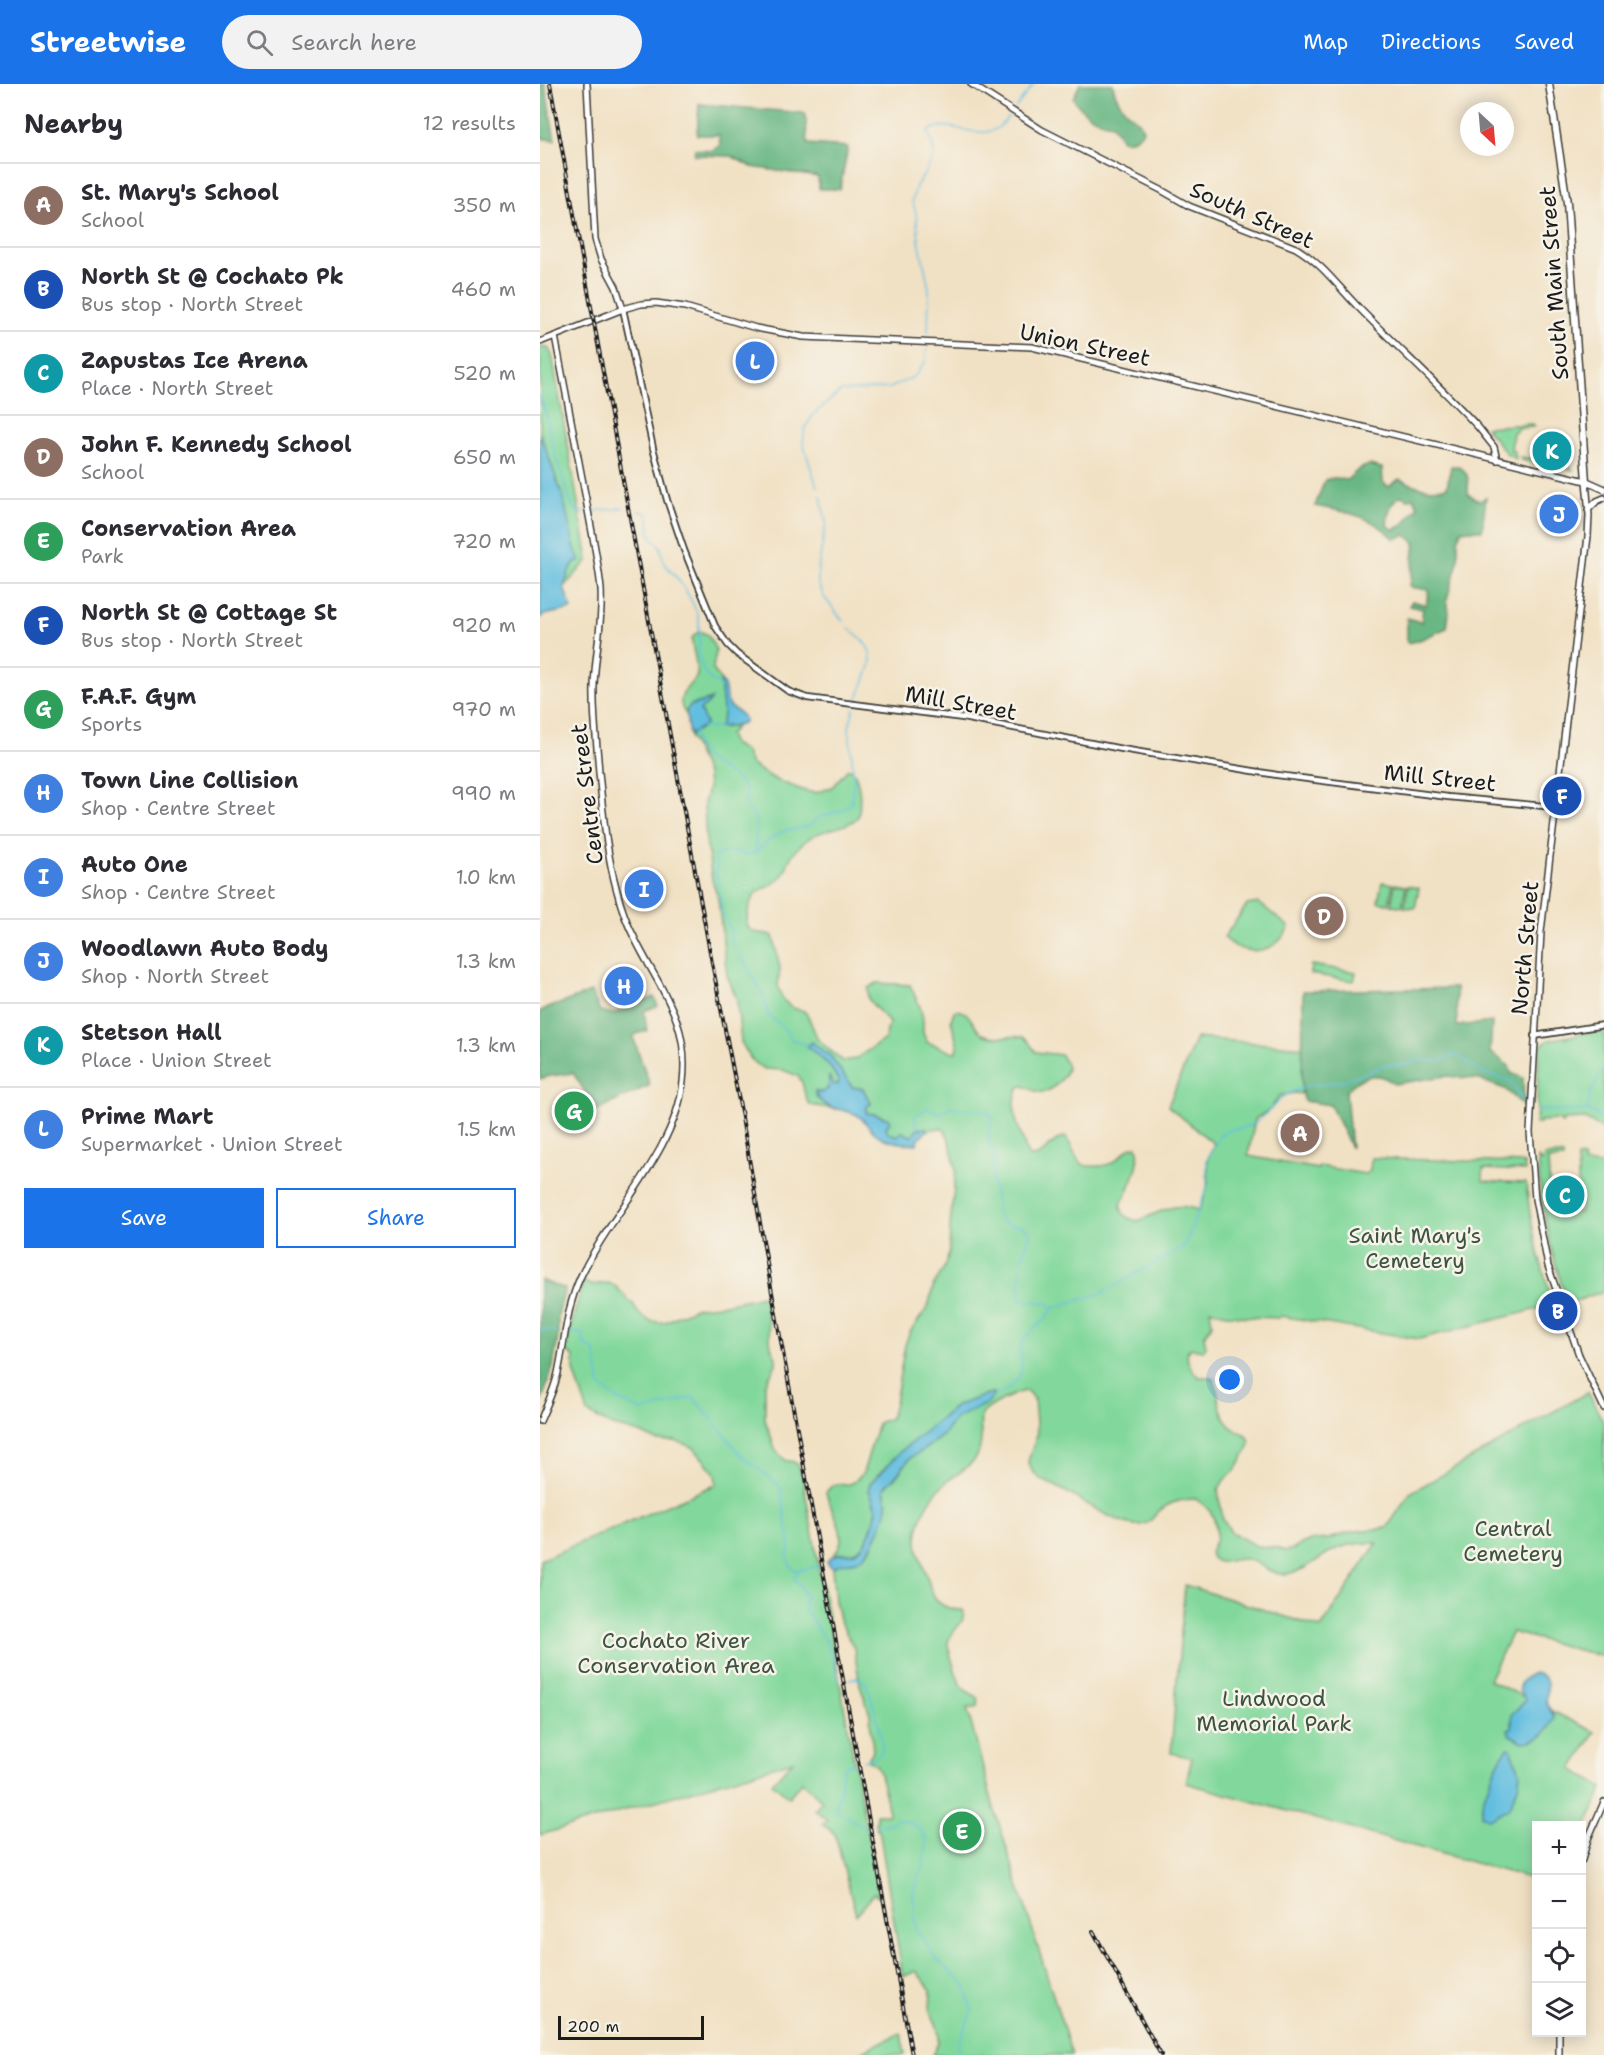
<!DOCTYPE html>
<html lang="en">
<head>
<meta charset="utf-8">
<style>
  :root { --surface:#fff; --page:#f2f2f3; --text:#2b2b33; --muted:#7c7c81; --line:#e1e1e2; --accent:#1a73e8 }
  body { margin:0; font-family:"Shantell Sans",sans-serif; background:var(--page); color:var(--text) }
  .controls { position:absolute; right:18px; bottom:18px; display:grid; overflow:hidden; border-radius:0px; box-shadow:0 3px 15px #0003 }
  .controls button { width:54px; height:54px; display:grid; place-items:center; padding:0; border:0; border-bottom:2px solid var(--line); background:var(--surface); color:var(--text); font:30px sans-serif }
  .compass { position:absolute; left:920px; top:18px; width:54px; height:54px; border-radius:50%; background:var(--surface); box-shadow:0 3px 15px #0003; rotate:154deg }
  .scale { position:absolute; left:18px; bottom:15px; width:146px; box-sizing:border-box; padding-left:6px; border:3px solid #1c1c1c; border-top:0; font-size:16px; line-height:21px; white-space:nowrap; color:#1c1c1c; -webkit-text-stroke:4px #f7f3e8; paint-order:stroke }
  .you { position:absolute; left:690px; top:1296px; width:21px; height:21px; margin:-15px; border:4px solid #fff; border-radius:50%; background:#1a73e8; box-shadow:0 0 0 9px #1a73e833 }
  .badge { display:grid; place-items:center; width:39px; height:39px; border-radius:50%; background:var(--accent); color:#fff; font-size:20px; font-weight:700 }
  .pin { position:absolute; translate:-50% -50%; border:3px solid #fff; box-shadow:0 2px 6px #0006 }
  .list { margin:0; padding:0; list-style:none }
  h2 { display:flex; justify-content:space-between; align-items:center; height:78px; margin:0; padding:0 24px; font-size:26px }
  h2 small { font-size:20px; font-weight:400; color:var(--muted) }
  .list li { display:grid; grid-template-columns:39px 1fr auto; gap:18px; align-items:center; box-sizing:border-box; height:84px; padding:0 24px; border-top:2px solid var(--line) }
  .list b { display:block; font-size:22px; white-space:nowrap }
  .list p { margin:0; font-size:20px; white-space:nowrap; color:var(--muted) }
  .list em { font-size:20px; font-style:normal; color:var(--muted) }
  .actions { display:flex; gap:12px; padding:18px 24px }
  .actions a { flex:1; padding:14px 0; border:2px solid var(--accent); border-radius:0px; text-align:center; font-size:21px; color:var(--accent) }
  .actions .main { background:var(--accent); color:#fff }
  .icon { flex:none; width:33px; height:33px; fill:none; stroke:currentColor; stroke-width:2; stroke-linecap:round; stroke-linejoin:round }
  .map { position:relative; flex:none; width:1064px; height:1971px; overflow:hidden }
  header { display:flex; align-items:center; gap:36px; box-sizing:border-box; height:84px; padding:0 30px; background:var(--accent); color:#fff }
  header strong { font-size:28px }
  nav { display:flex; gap:33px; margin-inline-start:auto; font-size:21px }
  .search { width:420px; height:54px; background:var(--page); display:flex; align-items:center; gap:15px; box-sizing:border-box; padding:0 21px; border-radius:33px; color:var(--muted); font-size:22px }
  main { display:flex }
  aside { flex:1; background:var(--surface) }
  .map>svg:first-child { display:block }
</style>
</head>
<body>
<header>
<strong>Streetwise</strong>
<div class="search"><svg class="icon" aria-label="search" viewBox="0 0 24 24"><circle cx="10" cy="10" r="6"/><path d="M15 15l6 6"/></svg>Search here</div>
<nav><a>Map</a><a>Directions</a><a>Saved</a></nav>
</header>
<main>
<aside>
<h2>Nearby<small>12 results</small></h2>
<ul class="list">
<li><span class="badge" style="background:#8d6e63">A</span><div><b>St. Mary's School</b><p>School</p></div><em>350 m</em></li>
<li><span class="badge" style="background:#1a4fb4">B</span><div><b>North St @ Cochato Pk</b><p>Bus stop · North Street</p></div><em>460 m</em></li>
<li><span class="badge" style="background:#0f9aa8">C</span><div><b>Zapustas Ice Arena</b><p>Place · North Street</p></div><em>520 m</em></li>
<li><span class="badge" style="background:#8d6e63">D</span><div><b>John F. Kennedy School</b><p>School</p></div><em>650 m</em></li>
<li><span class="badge" style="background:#2e9e5b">E</span><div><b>Conservation Area</b><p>Park</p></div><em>720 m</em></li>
<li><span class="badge" style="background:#1a4fb4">F</span><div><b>North St @ Cottage St</b><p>Bus stop · North Street</p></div><em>920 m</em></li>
<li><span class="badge" style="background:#2e9e5b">G</span><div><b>F.A.F. Gym</b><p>Sports</p></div><em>970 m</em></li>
<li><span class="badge" style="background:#3f7fe0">H</span><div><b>Town Line Collision</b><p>Shop · Centre Street</p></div><em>990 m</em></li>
<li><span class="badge" style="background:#3f7fe0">I</span><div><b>Auto One</b><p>Shop · Centre Street</p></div><em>1.0 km</em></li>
<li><span class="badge" style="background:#3f7fe0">J</span><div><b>Woodlawn Auto Body</b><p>Shop · North Street</p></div><em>1.3 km</em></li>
<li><span class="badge" style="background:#0f9aa8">K</span><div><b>Stetson Hall</b><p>Place · Union Street</p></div><em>1.3 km</em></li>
<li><span class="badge" style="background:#3f7fe0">L</span><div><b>Prime Mart</b><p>Supermarket · Union Street</p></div><em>1.5 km</em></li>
</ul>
<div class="actions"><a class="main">Save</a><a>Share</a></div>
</aside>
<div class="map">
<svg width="1064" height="1971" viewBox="0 0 1064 1971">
  <rect width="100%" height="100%" fill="#f7f3e8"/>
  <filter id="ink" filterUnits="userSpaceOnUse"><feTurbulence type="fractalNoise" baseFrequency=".0167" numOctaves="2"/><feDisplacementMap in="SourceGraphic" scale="12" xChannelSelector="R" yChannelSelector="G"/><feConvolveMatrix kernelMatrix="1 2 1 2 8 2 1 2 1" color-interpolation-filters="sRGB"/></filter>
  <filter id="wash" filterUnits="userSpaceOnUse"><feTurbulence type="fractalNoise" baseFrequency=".008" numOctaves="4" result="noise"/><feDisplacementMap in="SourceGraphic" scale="24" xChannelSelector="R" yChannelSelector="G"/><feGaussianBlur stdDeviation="1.35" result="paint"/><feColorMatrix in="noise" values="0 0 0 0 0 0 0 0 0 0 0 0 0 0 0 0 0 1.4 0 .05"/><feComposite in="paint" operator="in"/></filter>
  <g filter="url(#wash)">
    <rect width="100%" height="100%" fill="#f1e1c4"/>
    <g fill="#82d89c" stroke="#4f7a5c" stroke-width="1.5">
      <polygon points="0,263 8,264 12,271 48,476 0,530"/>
      <polygon points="993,340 994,343 977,344 976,348 973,348 971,366 975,368 976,375 967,370 945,343"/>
      <polygon points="980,373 998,375 1001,379 1026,378 1033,386 981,376"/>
      <path d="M158,548H162L168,551L176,566L173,585L180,596L183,621V634L180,643H196L189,651L193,660L205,667L211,680L218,685L236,696L265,707L275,709L292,703L308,685H311C321,695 321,719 318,733C306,745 286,744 271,753C262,759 253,767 249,777C246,783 246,788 241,793C225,809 213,801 208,829C207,834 206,839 208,843C214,852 226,847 233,852L240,884L238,903L243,916L253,924L264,927L268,932L278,956L303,977L315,975L345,955L349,939C343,929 334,924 328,914V904L337,899L370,901C374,911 380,920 382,930C385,943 379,946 388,959C399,960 405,968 416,968L418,963L411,936L414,927C431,923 431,943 443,950C454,956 470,951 483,953L487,956L496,968L521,971C523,975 527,979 527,984C525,994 512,1007 503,1008C496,1009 490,1005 484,1002L479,1003C468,1028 480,1045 487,1069L490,1073C505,1074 510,1055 525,1053C532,1060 533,1070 539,1077C543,1082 547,1082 552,1082C582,1084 579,1064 597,1062C602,1078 593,1094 587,1109C585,1113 581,1118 581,1122C581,1132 590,1135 598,1137C619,1129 635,1116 659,1126C663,1117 667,1108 668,1098C670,1079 663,1081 674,1060L628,1022L656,954L763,963L762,1010L754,1009L739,1012L731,1025L715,1035L708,1072L778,1085L779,1082L825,1090L830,1087L831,1074L984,1079L985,1087L943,1085V1097L986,1099C990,1141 1000,1181 1014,1221L879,1255L740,1232L739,1234C716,1233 692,1234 670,1225L672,1240L664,1252L666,1263L663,1266L652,1264L647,1267C646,1278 651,1286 659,1293H671L674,1296C679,1311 679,1331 691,1343C698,1349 706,1347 710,1357L709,1363L695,1387L684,1396L678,1407L683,1436L691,1448L716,1462L738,1464L745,1467L754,1465L763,1459L775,1456L788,1455L815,1447L847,1444L870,1409L1048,1308L1064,1340V1573L972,1548L949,1596L1055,1648L1032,1685L1063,1704L1042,1753V1742H996V1796L646,1699L652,1674L631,1669L645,1501L781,1544L837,1459C820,1458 803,1461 788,1469C773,1478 761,1490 742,1490C728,1490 719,1476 704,1475C695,1474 680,1482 673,1475C666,1468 675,1461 676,1454C677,1448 675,1436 672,1431C669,1424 662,1420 656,1415C641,1415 628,1418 617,1429C611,1436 608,1441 599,1441C580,1443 537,1413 519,1404C511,1400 504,1398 498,1393C493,1389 490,1384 488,1377L497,1351L494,1315L487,1307C476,1308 448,1322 441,1331C439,1344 444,1359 437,1372C430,1383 416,1391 405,1399C389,1413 373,1444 378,1466C380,1476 385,1486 388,1496C393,1517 402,1526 423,1526C428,1537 411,1546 408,1558C407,1563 419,1600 422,1603C427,1608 433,1610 438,1614V1622L435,1624H427L453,1721L532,1971H392L398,1959L399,1952L397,1942L390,1927L391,1906L376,1887L363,1893L339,1745H337L335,1738L337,1737L336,1730H349C348,1723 340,1685 336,1681C334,1678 331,1678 328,1677V1674L333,1668L330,1630L320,1601L314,1564L299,1535L295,1517L292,1484L300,1478L315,1477L329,1468L341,1441L347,1419L344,1403L356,1393L371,1373L382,1367L403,1351L416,1334L438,1324L451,1309L416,1322L359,1369L330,1399L329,1406L337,1427C332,1440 329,1464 313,1468C307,1470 300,1469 294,1470C312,1454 290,1427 286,1408L292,1402L297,1400L307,1401L314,1398L323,1389L338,1339L350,1334L355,1319L365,1261L370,1248L388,1223L394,1200L402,1188L409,1170L410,1141L416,1086L410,1058L405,1046L400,1044L388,1046L386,1044L375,1048L373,1053L366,1050L357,1052L348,1049L346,1043L350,1038L349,1035L335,1030L326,1029L327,1022L331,1019L323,1005L312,1003L289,970L285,969L272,958L268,962L290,982L299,997V1000L293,1001L290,994L289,1002L285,1008H275C278,1021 287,1018 296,1025L270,1021L266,1015L262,998L258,992L243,986L225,985L218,981L211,975L201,958L197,916L187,891L178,814L172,796L166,755L164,720L168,704L167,691L150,653L151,650L163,643L160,626L168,620L170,616L151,621L145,629C134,613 148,604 157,592C158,579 152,568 152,554Z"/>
      <polygon points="842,798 853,800 849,820 838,818"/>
      <polygon points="855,800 866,802 862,822 851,821"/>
      <polygon points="868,802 879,804 875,824 864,823"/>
      <path d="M719,819L749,843C736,870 704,875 684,853L707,821Z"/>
      <polygon points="771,881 816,888 814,897 770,890"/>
      <polygon points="1064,946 1064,1046 1045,1035 1024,1036 1022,1040 1019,1036 1000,1037 1000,1040 996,1040 999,968 1002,961 1009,956"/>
      <path d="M1023,1071V1075L1008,1076L1011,1130L1040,1128L1037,1073L1043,1074L1044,1080L1064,1081V1207L1028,1220C1011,1172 1000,1124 998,1073L1000,1077H1003L1004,1072Z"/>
      <path d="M43,1197L50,1201L68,1199L74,1201L93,1220L98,1229L110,1237L118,1238H125L157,1223L180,1221L223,1212L225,1216L231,1263L236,1273V1280L225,1301V1336L236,1367L246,1377C257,1376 259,1382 262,1391L339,1813L334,1809L316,1831L295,1750L282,1740L287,1736L275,1725L282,1717L262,1697L249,1713L232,1699L253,1677L0,1751V1476L177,1400L174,1388L153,1363L135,1357H117L100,1349L70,1341L48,1329L34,1287V1273L26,1268L31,1242Z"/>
      <polygon points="361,1949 365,1971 314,1971"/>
    </g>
    <g fill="#69b884" stroke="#426a50" stroke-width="1.5" fill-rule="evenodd">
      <polygon points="0,0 5,0 15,56 0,54"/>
      <path d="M540,0H573C574,9 580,21 587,28C595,36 599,34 603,46C598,55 592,57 582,56L572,40C556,38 541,28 533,14Z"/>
      <polygon points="159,20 265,29 268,60 308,63 300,105 279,105 278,93 212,83 191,72 154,71 155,65 172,67 180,61 179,51 157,51"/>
      <path d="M829,381L842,384L843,398L848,403L859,395C876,402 889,408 907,403L911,382C929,382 929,395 928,410L940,417L946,413L942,446H921L918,457V477L907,515L909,528L907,544C893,549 881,558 867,559V534L881,538L883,525L869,522L872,517L886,521L889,506L870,503L875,458L865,451L855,455C828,430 809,429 775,422L785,396L793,394L807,396L819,385ZM861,412L868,415L874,414L878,422L863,441L854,446L847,441C848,430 850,417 861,412Z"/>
      <path d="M916,904L917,942L952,938L950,968L969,982L971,989L983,994L984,1022L965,1005L937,995L906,992L854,1000C837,985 819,992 806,1008L811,1064L790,1021L764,1017L762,1009L763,907Z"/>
      <polygon points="51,908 60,927 73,930 114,913 118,922 104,927 107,947 98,949 93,953 110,1001 57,1026 33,989 10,992 0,995 0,927"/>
      <polygon points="0,1196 25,1205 18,1232 18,1253 13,1283 0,1322"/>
    </g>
    <g fill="#62bee0" stroke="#3f6d7e" stroke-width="1.5">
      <polygon points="0,349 23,413 34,462 40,477 36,477 29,487 24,504 32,525 4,531 0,534"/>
      <path d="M181,597C188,604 183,614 190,622C195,628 201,626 205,636L201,641L179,643C188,629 179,613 181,597Z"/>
      <path d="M171,615L168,620L160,626L166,640L151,650L150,653C148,648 148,644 147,638C143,615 157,623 171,615Z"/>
      <path d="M272,958L285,969L289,970L312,1003L323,1005L331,1020L327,1022L326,1029L335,1030L349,1035L350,1038L346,1043L348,1049L357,1052L362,1048L372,1053L377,1045L386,1044L388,1046L378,1055L377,1060C364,1060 344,1058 334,1048C328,1043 324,1035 317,1031C302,1024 280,1026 275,1007L280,1009L288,1005L289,993L294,1001L298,1000L299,997L290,982L267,962Z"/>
      <path d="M451,1309H454L448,1319L416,1334L403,1351L382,1367L371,1373L355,1393L344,1403C344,1410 347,1416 347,1422C346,1434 330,1471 319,1476C309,1480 303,1476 292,1484L287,1478L288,1476C295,1469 300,1470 310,1469C328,1467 332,1441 337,1427L329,1406L330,1399L339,1391L359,1369L416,1322Z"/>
      <path d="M994,1589C1015,1593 1004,1608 1007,1620C1009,1625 1013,1629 1014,1633C1008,1649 1000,1657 983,1658L969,1650L968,1645L972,1644V1630L986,1616C984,1613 982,1611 980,1608C976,1599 987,1592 994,1589Z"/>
      <path d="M967,1664L971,1665L980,1688L978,1703L968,1725L949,1735L941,1730C940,1717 958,1676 967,1664Z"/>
    </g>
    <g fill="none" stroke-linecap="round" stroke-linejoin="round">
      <g stroke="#62bee0" stroke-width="1.5">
        <polyline points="476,23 494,0"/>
        <path d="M388,249L389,205L379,156L376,129L372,117L376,102L384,91L394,72L393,62L388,48C407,29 446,68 468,33"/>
        <polyline points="0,312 7,334 14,369 31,419 37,428 46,428"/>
        <polyline points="277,403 263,359 265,344 274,330 301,307 350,304 375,292 385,278 387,265"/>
        <polyline points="281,412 286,439 278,485 278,500 284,513 303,537"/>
        <polyline points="51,427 83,424"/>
        <path d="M98,427C117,428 105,443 112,454C115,458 120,460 121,465C122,470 122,474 124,478C127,484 132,488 136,493C144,503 152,516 157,529C164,549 152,574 167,592C171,597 177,599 181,603"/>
        <path d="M309,544C343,570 330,581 318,614"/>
        <polyline points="162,643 174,644 181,641"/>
        <path d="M154,647C154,656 157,667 165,674C178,687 215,696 205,721C207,725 212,728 214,732C217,738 217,765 213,770L204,771C196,765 184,768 175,772L177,782L175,790L179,798L182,828L191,845L192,857L196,866"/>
        <polyline points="214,770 230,755 244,747 267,743 280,733 303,726 311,719 314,697 309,643 314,624"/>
        <polyline points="201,872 222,908 228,931 246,946 250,954 268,962"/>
        <polyline points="997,1026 1045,1027 1048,1025 1050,1010 1064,984"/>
        <polyline points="1045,1027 1055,1029 1064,1038"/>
        <path d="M378,1045L374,1033L387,1024L400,1029L412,1022C421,1025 438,1027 448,1027L453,1035C447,1046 447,1059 455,1069L452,1096L455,1109L457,1132L465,1140L483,1143L488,1146L490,1151L482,1174L479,1213L482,1216L507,1219L510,1221L512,1225C505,1239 492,1244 483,1256C479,1262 480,1268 481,1274C485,1295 471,1304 454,1312"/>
        <polyline points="513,1224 562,1209 643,1163 647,1157 667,1103 667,1075 680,1051 688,1046 703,1044 717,1038 745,1011 767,1002 802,997 811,993 827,989 843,981 863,981 881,976 898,977 914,971 919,972 940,988 971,997 985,1019"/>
        <polyline points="0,1246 17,1247"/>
        <path d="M31,1248L43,1250L44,1260L55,1267L60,1302L78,1316L103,1327L153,1313L201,1371L238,1400L241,1406L250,1463C246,1473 247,1478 254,1486H260"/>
        <polyline points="280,1482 260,1486 254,1493 266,1512 264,1518 265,1526 286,1557 300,1597"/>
        <path d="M310,1595L317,1594L325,1598C330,1609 346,1660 341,1669C338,1675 328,1675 323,1677"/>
        <polyline points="314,1678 307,1681 302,1686 301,1704 295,1725 296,1728 305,1731 323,1743 326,1744"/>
        <polyline points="336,1742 351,1739 357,1735 369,1738 379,1744 387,1757 383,1784 379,1791 373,1809 376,1845 397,1876 425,1901 432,1926 419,1958 418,1964 422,1971"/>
      </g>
    </g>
  </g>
  <g filter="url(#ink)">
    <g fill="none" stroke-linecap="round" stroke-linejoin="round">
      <g stroke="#3c3a35" stroke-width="8">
        <g id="tertiary">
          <polyline points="83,225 113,364 127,416 144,466 175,542 188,561 197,570 248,607 267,614 423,634 582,665 737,691 908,713 1015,723"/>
          <polyline points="994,952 1064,941"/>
        </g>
      </g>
      <g stroke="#3c3a35" stroke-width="8">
        <g id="secondary">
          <polyline points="47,0 55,155 61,175 76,203 83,225"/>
          <path d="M431,0L502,46L621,106L649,122L756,164C783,180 799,204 820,225C859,265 900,302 938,343L954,363L957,376"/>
          <polyline points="0,258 83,225 101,220 116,219 145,223 216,244 263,253 492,263 1046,397 1049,431 1048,452 1001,848 990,1048 995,1115 1008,1182 1039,1271 1064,1324"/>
          <polyline points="1048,426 1057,417 1064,414"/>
          <path d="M0,1337C7,1321 14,1306 18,1289C25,1257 26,1225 40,1194C69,1131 136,1067 143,998C150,936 120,906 95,855C87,840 81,823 77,807C66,768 63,728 59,688C57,659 53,631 54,602C55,570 63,538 61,505C58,475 51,445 46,415C36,360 25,306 15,252"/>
          <polyline points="1042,1776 1048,1755 1064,1718"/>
          <polyline points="1019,1971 1019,1948"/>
        </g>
      </g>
      <g stroke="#3c3a35" stroke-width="9">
        <polyline id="primary" points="1009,0 1027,119 1046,397 1064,405"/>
      </g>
      <use href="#tertiary" stroke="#fff" stroke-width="4.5"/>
      <use href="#secondary" stroke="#fff" stroke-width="5"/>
      <use href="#primary" stroke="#fff" stroke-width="6"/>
      <g stroke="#1c1c1c" stroke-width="4">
        <g id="rail">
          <polyline points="10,0 172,879 200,1022 231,1203 372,1971"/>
          <polyline points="553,1847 621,1971"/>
        </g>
      </g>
      <use href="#rail" stroke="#f7f3e8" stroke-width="1.5" stroke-dasharray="4.5" stroke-linecap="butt"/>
    </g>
  </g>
  <g text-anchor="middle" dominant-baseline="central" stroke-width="5" stroke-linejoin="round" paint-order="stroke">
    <g font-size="22" fill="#1c1c1c" stroke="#f7f3e8">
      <text transform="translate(712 131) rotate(24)">South Street</text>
      <text transform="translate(1014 199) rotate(-94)">South Main Street</text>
      <text transform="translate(545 261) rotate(12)">Union Street</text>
      <text transform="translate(421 619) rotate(10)">Mill Street</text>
      <text transform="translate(900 694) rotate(6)">Mill Street</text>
      <text transform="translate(47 710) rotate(-97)">Centre Street</text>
      <text transform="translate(985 864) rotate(-85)">North Street</text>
    </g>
    <g font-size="22" fill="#3b5442" stroke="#f7f3e8">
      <text x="875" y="1151">Saint Mary's<tspan x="875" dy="25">Cemetery</tspan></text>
      <text x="973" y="1444">Central<tspan x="973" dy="25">Cemetery</tspan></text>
      <text x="136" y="1556">Cochato River<tspan x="136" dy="25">Conservation Area</tspan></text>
      <text x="734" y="1614">Lindwood<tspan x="734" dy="25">Memorial Park</tspan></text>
    </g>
  </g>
</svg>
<div class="controls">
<button>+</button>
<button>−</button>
<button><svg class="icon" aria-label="locate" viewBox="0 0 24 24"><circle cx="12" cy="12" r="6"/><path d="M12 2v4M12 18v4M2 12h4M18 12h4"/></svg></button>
<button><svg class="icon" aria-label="layers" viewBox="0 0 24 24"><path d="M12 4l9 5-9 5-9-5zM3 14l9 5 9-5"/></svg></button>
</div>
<svg class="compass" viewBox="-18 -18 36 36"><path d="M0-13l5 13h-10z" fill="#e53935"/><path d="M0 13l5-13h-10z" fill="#7c7c81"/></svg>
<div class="scale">200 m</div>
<div class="you"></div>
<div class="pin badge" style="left:760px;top:1049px;background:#8d6e63">A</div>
<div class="pin badge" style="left:1018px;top:1227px;background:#1a4fb4">B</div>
<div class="pin badge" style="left:1025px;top:1111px;background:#0f9aa8">C</div>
<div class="pin badge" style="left:784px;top:832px;background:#8d6e63">D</div>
<div class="pin badge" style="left:422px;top:1747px;background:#2e9e5b">E</div>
<div class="pin badge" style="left:1022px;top:712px;background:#1a4fb4">F</div>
<div class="pin badge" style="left:34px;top:1027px;background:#2e9e5b">G</div>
<div class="pin badge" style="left:84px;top:902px;background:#3f7fe0">H</div>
<div class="pin badge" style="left:104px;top:805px;background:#3f7fe0">I</div>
<div class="pin badge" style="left:1019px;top:430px;background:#3f7fe0">J</div>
<div class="pin badge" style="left:1012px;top:367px;background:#0f9aa8">K</div>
<div class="pin badge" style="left:215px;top:277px;background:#3f7fe0">L</div>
</div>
</main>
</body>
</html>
